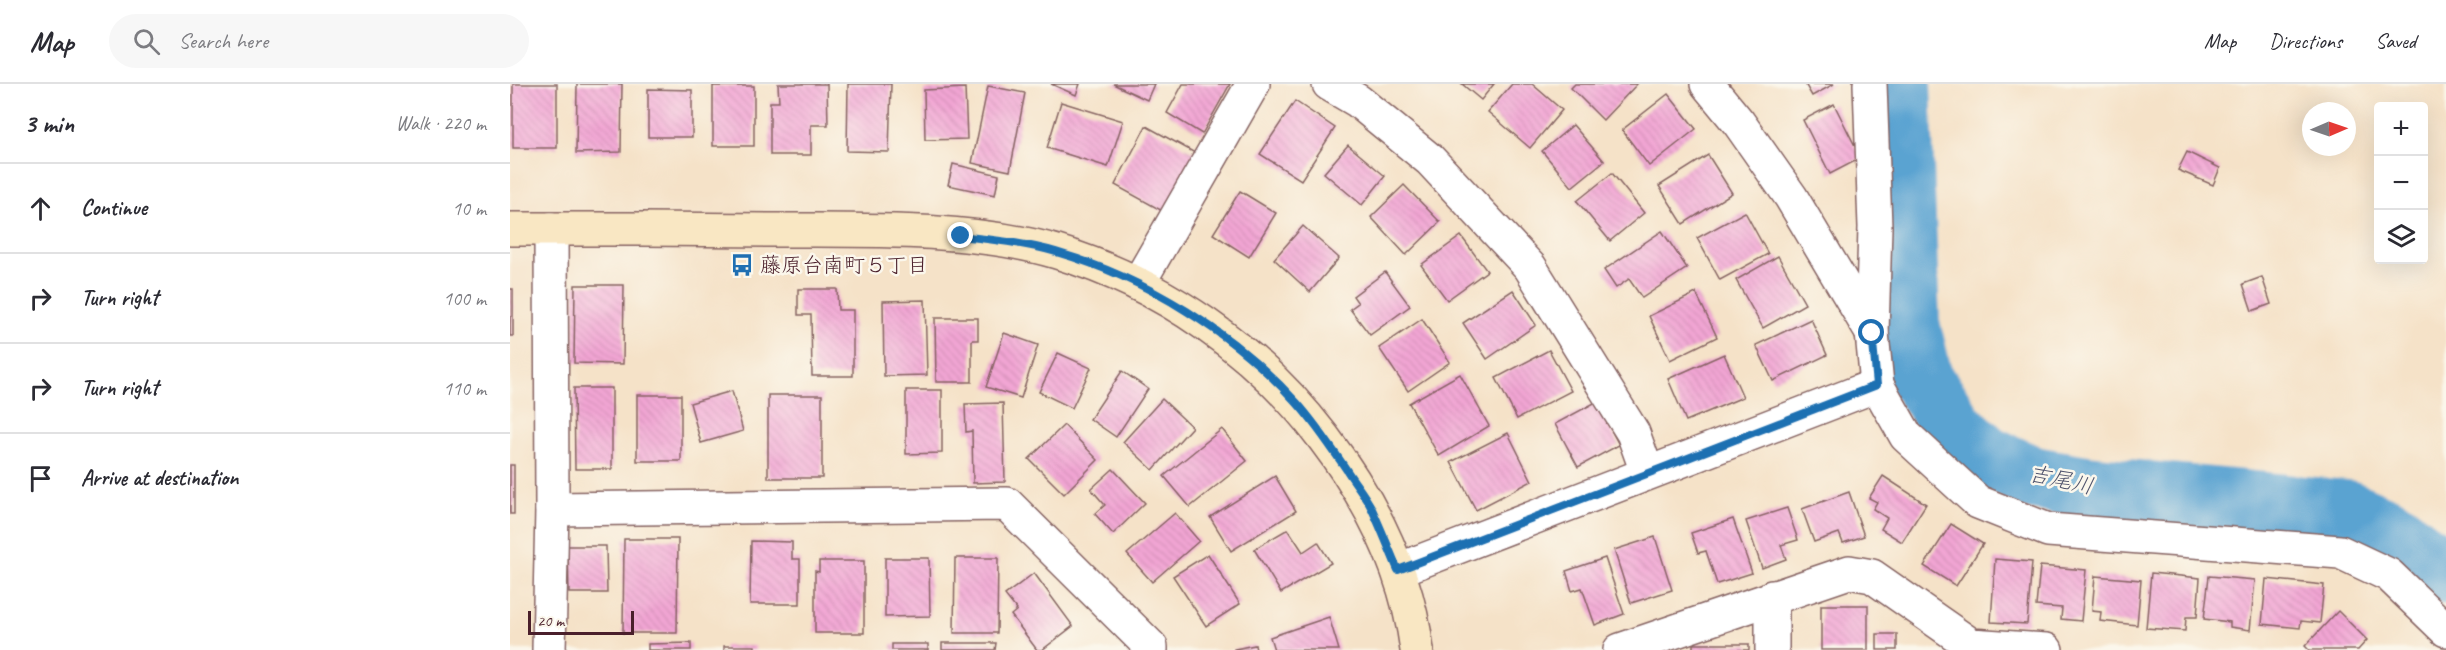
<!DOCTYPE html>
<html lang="en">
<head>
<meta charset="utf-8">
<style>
  :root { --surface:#fff; --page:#f7f7f7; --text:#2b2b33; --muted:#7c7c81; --line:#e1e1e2 }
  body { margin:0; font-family:Caveat,"Klee One",sans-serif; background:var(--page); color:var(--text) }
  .controls { position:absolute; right:18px; top:18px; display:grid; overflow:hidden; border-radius:6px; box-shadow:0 6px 24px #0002 }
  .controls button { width:54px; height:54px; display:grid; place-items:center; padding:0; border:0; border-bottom:2px solid var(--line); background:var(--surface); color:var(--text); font:30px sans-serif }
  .compass { position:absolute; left:1792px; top:18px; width:54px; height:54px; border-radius:50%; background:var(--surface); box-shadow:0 6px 24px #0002; rotate:88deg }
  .scale { position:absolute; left:18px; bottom:15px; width:106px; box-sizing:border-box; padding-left:6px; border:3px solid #4a1f2b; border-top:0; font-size:16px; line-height:21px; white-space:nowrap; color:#4a1f2b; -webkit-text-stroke:4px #fbf7ec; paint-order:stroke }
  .stop { position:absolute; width:18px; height:18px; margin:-14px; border:4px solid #1f6fb2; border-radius:50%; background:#fff }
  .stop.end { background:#1f6fb2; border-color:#fff; box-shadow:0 2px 6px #0008 }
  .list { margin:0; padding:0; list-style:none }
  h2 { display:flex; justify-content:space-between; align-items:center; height:78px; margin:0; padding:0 24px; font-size:26px }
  h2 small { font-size:20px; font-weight:400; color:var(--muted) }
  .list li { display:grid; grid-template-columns:39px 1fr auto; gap:18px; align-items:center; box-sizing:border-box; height:90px; padding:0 24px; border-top:2px solid var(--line) }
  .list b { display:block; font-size:22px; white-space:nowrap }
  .list em { font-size:20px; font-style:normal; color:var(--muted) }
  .icon { flex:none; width:33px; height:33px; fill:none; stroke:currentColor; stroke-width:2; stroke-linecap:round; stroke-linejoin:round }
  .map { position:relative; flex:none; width:1936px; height:566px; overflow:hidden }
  header { display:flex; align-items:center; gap:36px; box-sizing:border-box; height:84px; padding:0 30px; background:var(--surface); border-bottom:2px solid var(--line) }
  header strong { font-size:28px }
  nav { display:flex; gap:33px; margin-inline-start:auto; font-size:21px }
  .search { width:420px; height:54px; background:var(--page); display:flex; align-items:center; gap:15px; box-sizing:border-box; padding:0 21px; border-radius:33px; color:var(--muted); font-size:22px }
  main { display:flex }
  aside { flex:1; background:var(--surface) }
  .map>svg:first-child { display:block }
</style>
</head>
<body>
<header>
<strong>Map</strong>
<div class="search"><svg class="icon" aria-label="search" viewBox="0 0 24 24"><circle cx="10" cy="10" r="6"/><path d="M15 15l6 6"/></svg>Search here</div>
<nav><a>Map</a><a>Directions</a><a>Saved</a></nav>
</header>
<main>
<aside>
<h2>3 min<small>Walk · 220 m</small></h2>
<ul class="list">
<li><svg class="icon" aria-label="ahead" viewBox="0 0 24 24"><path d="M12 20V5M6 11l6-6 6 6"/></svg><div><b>Continue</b></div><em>10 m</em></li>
<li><svg class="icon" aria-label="right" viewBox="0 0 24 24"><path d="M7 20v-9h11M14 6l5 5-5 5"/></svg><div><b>Turn right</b></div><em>100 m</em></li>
<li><svg class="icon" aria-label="right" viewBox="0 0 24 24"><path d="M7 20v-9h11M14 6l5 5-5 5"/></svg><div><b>Turn right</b></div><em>110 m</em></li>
<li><svg class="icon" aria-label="arrive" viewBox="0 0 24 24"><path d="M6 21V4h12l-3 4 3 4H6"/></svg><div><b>Arrive at destination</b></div></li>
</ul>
</aside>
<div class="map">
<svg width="1936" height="566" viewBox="0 0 1936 566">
  <defs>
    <pattern id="building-back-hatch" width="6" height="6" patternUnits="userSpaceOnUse" patternTransform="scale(1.5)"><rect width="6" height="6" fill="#f2a6d4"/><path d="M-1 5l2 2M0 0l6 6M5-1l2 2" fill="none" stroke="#d18eb6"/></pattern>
  </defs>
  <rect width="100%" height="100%" fill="#fbf7ec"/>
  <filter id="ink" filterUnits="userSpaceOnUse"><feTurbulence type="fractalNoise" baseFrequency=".0167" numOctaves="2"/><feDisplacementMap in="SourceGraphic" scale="12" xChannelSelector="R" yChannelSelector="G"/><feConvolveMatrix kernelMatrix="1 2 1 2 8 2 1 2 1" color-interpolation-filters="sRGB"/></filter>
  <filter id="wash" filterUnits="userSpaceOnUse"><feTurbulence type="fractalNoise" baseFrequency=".008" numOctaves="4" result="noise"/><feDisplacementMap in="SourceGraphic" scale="24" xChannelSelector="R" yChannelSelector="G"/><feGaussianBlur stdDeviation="1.35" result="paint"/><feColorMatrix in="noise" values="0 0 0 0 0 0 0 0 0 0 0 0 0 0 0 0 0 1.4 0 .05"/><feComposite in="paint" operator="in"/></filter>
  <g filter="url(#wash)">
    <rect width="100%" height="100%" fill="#f5e2c8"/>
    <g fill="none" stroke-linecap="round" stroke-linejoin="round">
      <polyline stroke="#5aa3d1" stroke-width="64" points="1389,0 1398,240 1411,294 1443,343 1475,372 1523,394 1576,403 1837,428 1881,447 1936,488"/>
    </g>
    <g id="blocks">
      <g fill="url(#building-back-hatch)">
        <rect x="3" y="0" width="44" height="64"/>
        <polygon points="67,0 112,0 111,68 66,69"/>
        <polygon points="268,0 317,0 318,41 301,41 301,71 260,71 260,18 269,18"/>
        <polygon points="338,0 381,0 379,68 337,67"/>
        <polygon points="541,0 570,0 566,11"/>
        <polygon points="603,0 644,0 637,16"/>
        <polygon points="673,0 720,0 692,50 657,29"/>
        <polygon points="952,0 984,0 971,16"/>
        <polygon points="1002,0 1022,0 1052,26 1020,64 978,28"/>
        <polygon points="1065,0 1127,0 1093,36 1061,4"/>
        <polygon points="1295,0 1324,0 1302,12"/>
        <rect x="203" y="2" width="41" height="60"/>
        <polygon points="478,2 515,9 500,87 462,79"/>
        <polygon points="455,4 457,55 415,56 414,6"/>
        <polygon points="138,5 182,6 182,53 138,53"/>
        <polygon points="1158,10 1186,45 1139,82 1112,46"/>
        <polygon points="785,17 825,44 791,96 750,70"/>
        <polygon points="551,18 613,37 598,83 537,64"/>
        <polygon points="1324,20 1351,74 1320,90 1293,36"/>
        <polygon points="1063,41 1094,77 1062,103 1032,67"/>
        <polygon points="636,42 687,70 656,129 605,101"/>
        <polygon points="838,61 875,92 852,121 814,89"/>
        <polygon points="1677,68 1710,84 1703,101 1668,86"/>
        <polygon points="1198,71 1222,109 1173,140 1149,102"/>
        <polygon points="443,80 489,91 485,111 438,101"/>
        <polygon points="1102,89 1134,129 1100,157 1067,117"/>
        <polygon points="894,101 930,138 896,171 861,133"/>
        <polygon points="730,107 766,129 739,173 703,150"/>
        <polygon points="1235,128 1258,170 1210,196 1187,154"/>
        <polygon points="793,142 829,174 800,208 764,175"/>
        <polygon points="1152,147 1177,184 1132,214 1119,195 1106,204 1094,186"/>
        <polygon points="951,152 977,187 937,216 911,181"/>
        <polygon points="1268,172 1295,220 1253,244 1226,196"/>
        <polygon points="875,188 900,222 860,251 840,225 848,219 843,212"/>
        <polygon points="1752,193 1761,220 1742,227 1733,200"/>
        <polygon points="65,201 114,201 113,280 64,279"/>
        <rect x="0" y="205" width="3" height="47"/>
        <polygon points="288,205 327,205 328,226 343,226 343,292 302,292 301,231 288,231"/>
        <polygon points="1003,206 1026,241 977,275 953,239"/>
        <polygon points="1186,209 1207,253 1160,276 1139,232"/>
        <polygon points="415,216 417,291 374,292 373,217"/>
        <polygon points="425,234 468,234 468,256 462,256 462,298 426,298"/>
        <polygon points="912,235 940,278 898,307 869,264"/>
        <polygon points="1301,235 1317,271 1263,297 1246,261"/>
        <polygon points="494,249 528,261 511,314 476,303"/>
        <polygon points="1039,266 1061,307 1007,335 986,294"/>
        <polygon points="548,269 581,284 562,324 529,308"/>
        <polygon points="1214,270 1233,313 1176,337 1158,295"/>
        <polygon points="612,287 638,305 606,353 580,335"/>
        <polygon points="950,290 979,342 929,372 899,319"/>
        <polygon points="64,304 102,304 102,385 65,385"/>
        <polygon points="396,306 432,306 432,369 396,370"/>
        <polygon points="222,307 233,347 191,359 180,319"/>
        <rect x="127" y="311" width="44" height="66"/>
        <rect x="258" y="311" width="54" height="83"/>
        <polygon points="652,315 682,343 643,386 613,358"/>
        <polygon points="1086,318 1109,361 1068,383 1045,340"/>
        <polygon points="493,319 495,398 463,399 462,347 456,348 455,320"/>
        <polygon points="554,341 588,376 554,410 519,375"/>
        <polygon points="712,345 737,377 680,423 654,392"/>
        <polygon points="998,349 1022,397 966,426 941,378"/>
        <rect x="0" y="381" width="4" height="49"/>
        <polygon points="603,385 635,419 603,450 585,430 595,421 581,405"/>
        <polygon points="765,392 786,427 721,467 700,433"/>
        <polygon points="1373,392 1416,420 1392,458 1371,445 1377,434 1363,425 1367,418 1359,414"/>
        <polygon points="1339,408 1354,452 1333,459 1329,449 1304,458 1292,425"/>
        <polygon points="1277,424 1288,456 1271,461 1276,475 1252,484 1236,437"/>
        <polygon points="665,429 689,457 642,498 617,470"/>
        <polygon points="1223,435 1242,489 1207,500 1196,467 1188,469 1181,449"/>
        <polygon points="1441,440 1473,460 1446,502 1414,482"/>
        <polygon points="778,445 793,468 808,458 821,479 771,509 744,465"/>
        <polygon points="1145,453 1162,506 1121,519 1104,466"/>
        <polygon points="114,455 168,455 167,549 113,549"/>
        <polygon points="241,457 282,458 282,475 290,475 290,520 240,520"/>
        <polygon points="58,462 96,462 97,509 59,509"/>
        <polygon points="698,470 730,520 696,542 663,492"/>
        <polygon points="375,474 419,474 420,532 375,533"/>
        <polygon points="445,474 488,474 487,549 444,549"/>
        <polygon points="1095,474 1114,530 1085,541 1072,504 1062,507 1056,487"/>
        <polygon points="1485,475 1522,478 1517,540 1481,538"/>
        <polygon points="309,477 354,477 354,549 305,549 305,487 309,488"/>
        <polygon points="1530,482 1576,486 1571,537 1551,535 1552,524 1526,522"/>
        <polygon points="524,489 563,542 532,566 527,566 501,531 507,526 495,511"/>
        <polygon points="1641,489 1690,494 1687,533 1676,533 1675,547 1636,544"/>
        <polygon points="1585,492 1631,496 1627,541 1590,537 1591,528 1582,527"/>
        <polygon points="1699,492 1745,496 1740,546 1720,543 1720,538 1694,535"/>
        <polygon points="1756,495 1814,501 1810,539 1791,537 1790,544 1752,540"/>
        <rect x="1311" y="521" width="47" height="45"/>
        <polygon points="1828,527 1857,556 1848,566 1799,566 1795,562"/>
        <polygon points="819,533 829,566 764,566 760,553"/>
        <rect x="1367" y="550" width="20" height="16"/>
        <polygon points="181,559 181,566 138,566 138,560"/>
        <polygon points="432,559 486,559 485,566 432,566"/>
        <rect x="382" y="560" width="36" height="6"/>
        <rect x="1183" y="560" width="56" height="6"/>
        <polygon points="745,561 746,566 724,566 724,565"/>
        <rect x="214" y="562" width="31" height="4"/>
      </g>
    </g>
  </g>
  <g filter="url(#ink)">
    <use href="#blocks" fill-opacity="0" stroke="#866362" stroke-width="1.5"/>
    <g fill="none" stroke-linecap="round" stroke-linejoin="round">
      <g stroke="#866362" stroke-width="36">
        <g id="street">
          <polyline points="819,0 848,17 920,76 1020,183 1123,349 1137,388"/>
          <polyline points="1197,0 1229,39 1281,113 1362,249"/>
          <polyline points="1360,0 1365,143 1362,249 1367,301 1396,352 1468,418 1538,446 1830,468 1879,491 1936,546"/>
          <polyline points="628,200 743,0"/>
          <polyline points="42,425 497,420 641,563 641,566"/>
          <polyline points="888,486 1367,301"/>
          <polyline points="1262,513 1262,566"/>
          <polyline points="39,566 42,425 41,145"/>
          <polyline points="1110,566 1339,488 1362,492 1461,561 1536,566"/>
        </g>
      </g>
      <g stroke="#866362" stroke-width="36">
        <path id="secondary" d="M0,145C88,145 175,145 263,146C351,146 463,143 547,168C653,200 747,266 813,353C861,416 897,487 907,566"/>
      </g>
      <use href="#street" stroke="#fff" stroke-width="33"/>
      <use href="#secondary" stroke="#f9e7c3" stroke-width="33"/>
    </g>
  </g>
  <g fill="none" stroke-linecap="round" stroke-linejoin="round" filter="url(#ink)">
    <path stroke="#1f6fb2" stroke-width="8" d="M451,152C483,156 515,159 546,168C636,194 724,249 787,319C805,339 821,363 836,385C844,398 854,410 861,423C871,444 879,465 888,486L1367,301L1362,249"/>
  </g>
  <defs>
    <g id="bus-bare" transform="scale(1.8)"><path d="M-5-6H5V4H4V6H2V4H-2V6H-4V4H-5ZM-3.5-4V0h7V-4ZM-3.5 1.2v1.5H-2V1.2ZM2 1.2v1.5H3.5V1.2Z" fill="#1f6fb2" stroke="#fbf7ec" stroke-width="2.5" paint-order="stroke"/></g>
  </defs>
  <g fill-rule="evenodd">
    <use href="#bus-bare" x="232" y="181"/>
  </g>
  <g text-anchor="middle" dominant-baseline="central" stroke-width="5" stroke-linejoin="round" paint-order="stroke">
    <g font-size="21" fill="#4a1f2b" stroke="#fbf7ec" text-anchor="start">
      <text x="250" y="181">藤原台南町５丁目</text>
    </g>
    <g font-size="22" font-style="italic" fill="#50546d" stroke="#fbf7ec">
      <text transform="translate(1551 396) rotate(12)">吉尾川</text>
    </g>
  </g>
</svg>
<div class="controls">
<button>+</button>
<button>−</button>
<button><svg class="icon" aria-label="layers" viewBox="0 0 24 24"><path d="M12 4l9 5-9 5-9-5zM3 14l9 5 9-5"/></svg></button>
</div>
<svg class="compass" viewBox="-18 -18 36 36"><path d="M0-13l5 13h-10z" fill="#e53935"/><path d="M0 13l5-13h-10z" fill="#7c7c81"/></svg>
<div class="scale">20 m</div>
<div class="stop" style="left:1362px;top:249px"></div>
<div class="stop end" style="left:451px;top:152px"></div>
</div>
</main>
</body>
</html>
